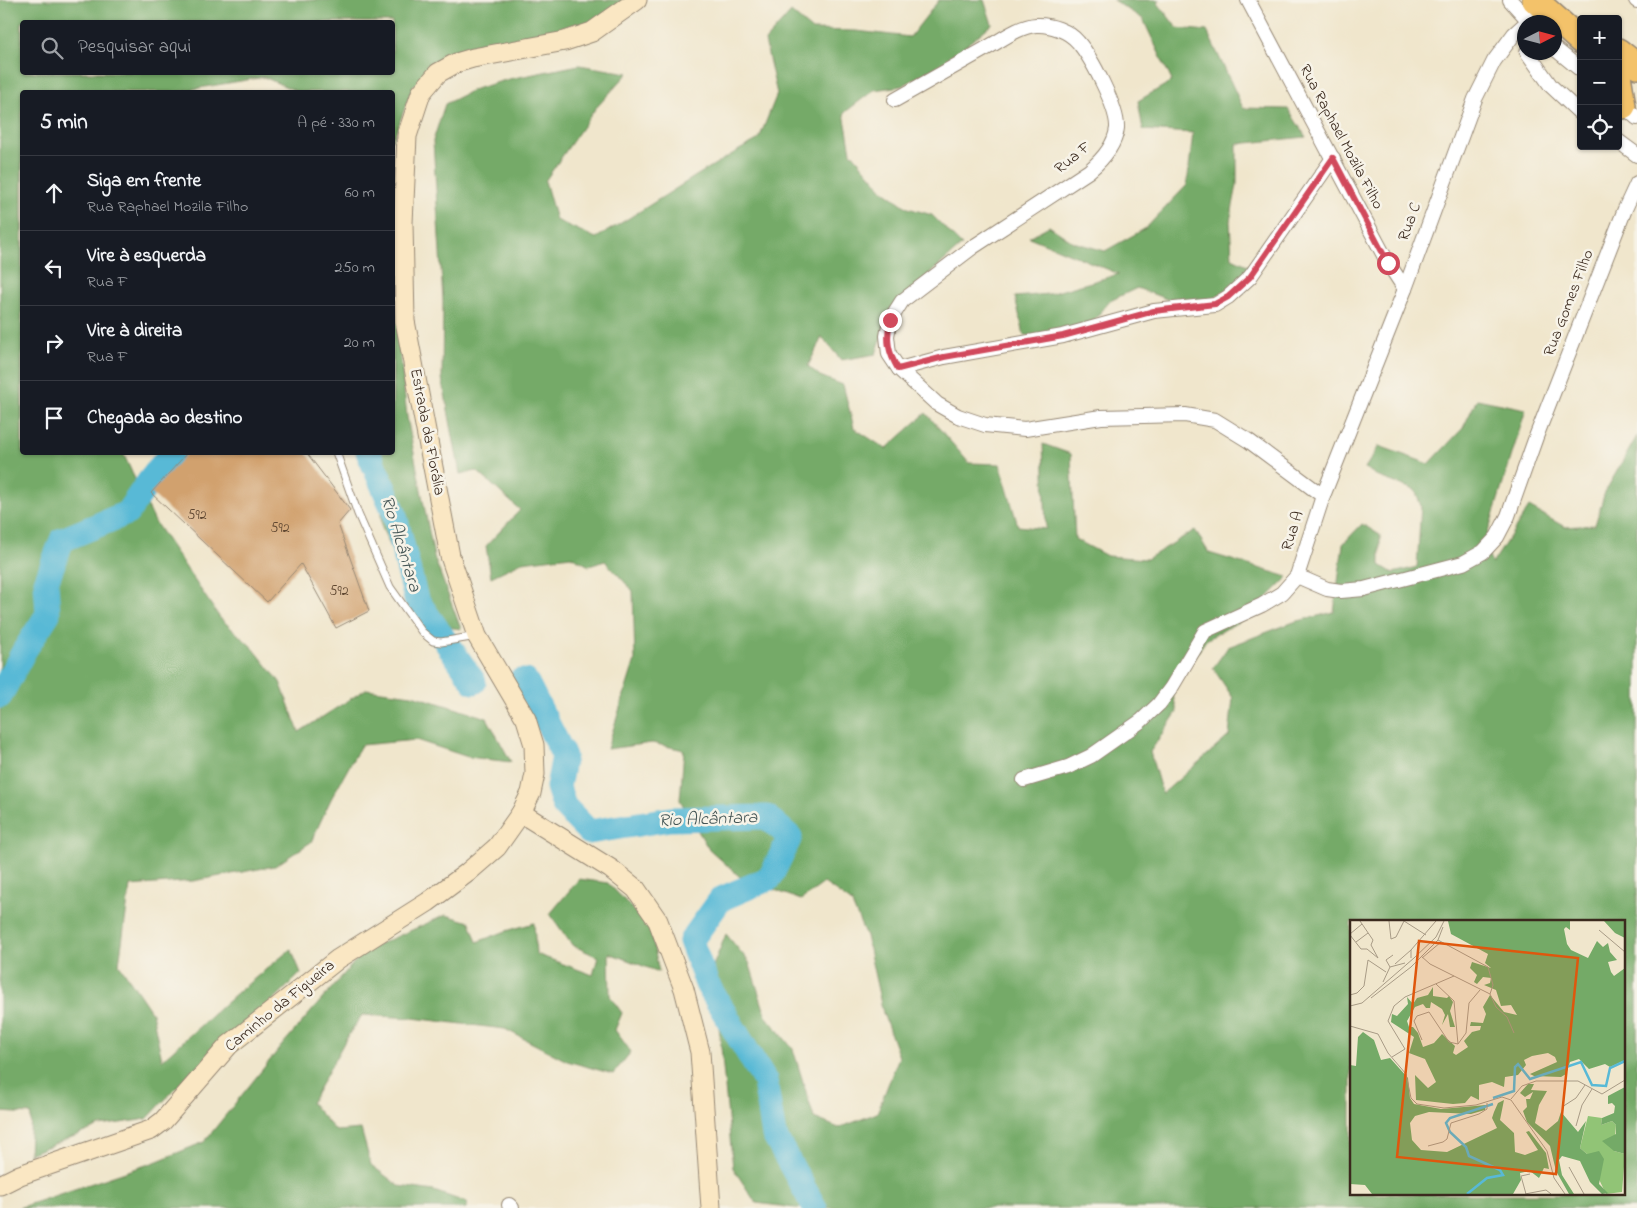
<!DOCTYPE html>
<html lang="pt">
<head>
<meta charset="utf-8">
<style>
  :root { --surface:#171b24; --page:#242831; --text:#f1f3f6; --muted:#9ea1a6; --line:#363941 }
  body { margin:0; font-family:"Indie Flower",sans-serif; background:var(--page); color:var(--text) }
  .controls { position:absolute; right:15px; top:15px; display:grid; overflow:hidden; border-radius:5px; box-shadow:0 1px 4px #0004 }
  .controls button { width:45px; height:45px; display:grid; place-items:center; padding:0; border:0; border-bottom:1px solid var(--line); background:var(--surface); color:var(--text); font:25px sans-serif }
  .compass { position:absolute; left:1517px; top:15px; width:45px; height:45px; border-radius:50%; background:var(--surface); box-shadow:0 1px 4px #0004; rotate:84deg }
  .stop { position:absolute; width:15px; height:15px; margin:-11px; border:4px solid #d1495b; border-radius:50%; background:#fff }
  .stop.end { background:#d1495b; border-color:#fff; box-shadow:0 1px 5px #0008 }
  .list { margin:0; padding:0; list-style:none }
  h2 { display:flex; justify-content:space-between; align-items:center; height:65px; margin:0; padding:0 20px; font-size:21px }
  h2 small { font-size:16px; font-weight:400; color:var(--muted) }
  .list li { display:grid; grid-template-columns:32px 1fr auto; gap:15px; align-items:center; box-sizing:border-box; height:75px; padding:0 20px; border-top:1px solid var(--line) }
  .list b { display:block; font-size:19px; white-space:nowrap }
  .list p { margin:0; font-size:16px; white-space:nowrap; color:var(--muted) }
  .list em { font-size:16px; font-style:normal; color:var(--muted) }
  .icon { flex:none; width:28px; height:28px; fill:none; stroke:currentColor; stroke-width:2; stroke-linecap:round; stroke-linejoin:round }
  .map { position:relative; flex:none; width:1637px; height:1208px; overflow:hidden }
  .search { position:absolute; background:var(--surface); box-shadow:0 1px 4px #0004; left:20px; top:20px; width:375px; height:55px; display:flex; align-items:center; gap:12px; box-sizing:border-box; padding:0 18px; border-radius:5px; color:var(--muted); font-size:19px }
  .panel { position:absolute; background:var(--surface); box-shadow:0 1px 4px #0004; left:20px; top:90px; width:375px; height:365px; border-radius:5px }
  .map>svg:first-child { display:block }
</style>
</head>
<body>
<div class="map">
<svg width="1637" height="1208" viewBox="0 0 1637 1208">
  <rect width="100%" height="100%" fill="#f7f3e8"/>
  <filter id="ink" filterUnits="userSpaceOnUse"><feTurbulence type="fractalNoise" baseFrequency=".02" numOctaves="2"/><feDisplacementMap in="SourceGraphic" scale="10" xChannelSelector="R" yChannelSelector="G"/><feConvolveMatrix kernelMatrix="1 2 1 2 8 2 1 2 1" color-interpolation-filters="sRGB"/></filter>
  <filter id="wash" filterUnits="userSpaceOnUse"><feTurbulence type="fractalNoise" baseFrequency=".0096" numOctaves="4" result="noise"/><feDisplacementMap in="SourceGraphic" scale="20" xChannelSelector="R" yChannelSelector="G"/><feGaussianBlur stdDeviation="1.12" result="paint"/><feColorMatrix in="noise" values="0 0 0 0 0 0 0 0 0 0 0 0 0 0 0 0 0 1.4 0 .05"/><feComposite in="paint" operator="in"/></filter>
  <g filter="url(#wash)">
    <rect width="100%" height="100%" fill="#f0e6cc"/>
    <g fill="#74aa67" stroke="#586a42" fill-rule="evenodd">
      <path d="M0,0H634L605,25L455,51L413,86L393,140L392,92H298L264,77L176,92H22V452L123,453L155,522L220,618L253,648L280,682L299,732L366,689L412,695L487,718L511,762L468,757L416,740L361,745L331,799L311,842L275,866L193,881L130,886L119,964L152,1013L162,1060L238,992L291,949L301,973L259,1014L187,1076L147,1119L100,1126L29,1154L31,1114L0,1112ZM22,22H392V72H22Z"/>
      <path d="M939,0H984L992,24L947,61L902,86L874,90L844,113L851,152L884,191L908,208L932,215L962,245L891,308L876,354L841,360L822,337L808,366L820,376L843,385L854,428L886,449L926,413L969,463L1000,464L1018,526L1046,529L1043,444L1071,454L1075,539L1107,556L1147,559L1195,530L1209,553L1288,577L1249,616L1206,640L1172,691L1177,712L1150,752L1162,794L1229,736L1233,698L1213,668L1228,647L1294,622L1334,612L1343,544L1362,524L1380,535V565L1393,573L1417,567L1421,506L1415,490L1379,477L1365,468L1379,446L1429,464L1463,428L1477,399L1526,409L1484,545L1492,564L1529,507L1565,527L1595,525L1605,492L1637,436V1208H796L756,1203L733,1168L713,966L726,934L749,962L766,1016L793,1049L814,1118L839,1128L877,1113L899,1057L883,1013L866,936L851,902L824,883L801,900L740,877L708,848L680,800L684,750L652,743L607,749L635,660L633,591L605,561L589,566L571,556L522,562L491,577L486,546L520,510L477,471L460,474L442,378L443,301L433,141L445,104L475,89L509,79L579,65L628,73L595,109L545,181L556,220L596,238C651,206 703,169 759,139L777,94L765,41L791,12L812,30L856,31L910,37ZM1351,922H1623V1194H1351Z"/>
      <polygon points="1113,0 1160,0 1157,2 1177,28 1207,31 1243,108 1288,109 1306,137 1237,144 1237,185 1230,221 1232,258 1254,268 1207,304 1180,304 1137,288 1110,301 1091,324 1047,337 1024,335 1015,297 1049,294 1119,274 1029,237 1049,226 1073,242 1105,251 1146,228 1187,185 1193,133 1143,130 1138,101 1172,81 1143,19"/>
      <polygon points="393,284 407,417 434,557 461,629 426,624 382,528 376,453 392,452"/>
      <polygon points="579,879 608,883 650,927 659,972 609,953 610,996 622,1013 615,1030 631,1052 613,1074 567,1061 505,1029 412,1018 362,1015 347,1037 311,1103 336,1131 361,1129 371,1165 399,1186 434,1191 468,1203 466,1208 18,1208 155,1162 204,1142 283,1044 364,951 446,915 470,922 477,942 506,931 534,923 536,954 593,975 598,957 572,945 550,914"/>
    </g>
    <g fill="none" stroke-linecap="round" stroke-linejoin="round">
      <g stroke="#58b9d6" stroke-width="25">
        <polyline points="368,452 394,512 416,599 474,682"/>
        <polyline points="520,681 526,681 564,756 558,787 564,806 589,832 670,819 767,817 790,837 770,878 721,899 691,941 707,984 765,1081 774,1135 815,1208"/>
        <polyline points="0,696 24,651 48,614 46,582 62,540 127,513 150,480 172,452"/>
      </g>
    </g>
    <g id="blocks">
      <polygon fill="#d1a16e" points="188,452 306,452 350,510 338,524 369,611 336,628 301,564 267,602 151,493"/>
    </g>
  </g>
  <g filter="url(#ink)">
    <use href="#blocks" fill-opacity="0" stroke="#968875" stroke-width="1"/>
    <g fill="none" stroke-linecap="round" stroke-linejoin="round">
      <g stroke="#968875" stroke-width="9">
        <polyline id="lane" points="336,452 358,514 390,587 422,632 433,641 441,642 477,636"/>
      </g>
      <g stroke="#968875" stroke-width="16">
        <g id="street">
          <polyline points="1248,0 1388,263 1405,289"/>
          <polyline points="1510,0 1530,22"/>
          <polyline points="1636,0 1637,1"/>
          <polyline points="1554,48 1581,70"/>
          <polyline points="1527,52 1551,86 1581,114"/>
          <path d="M895,100C925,83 955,66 985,49C1000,41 1019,26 1036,25C1050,24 1069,31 1078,42C1091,57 1118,108 1117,128C1115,146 1102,160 1089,171L973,247L902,301L890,320L887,336L889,354L899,369L937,404L958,416L985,425L1025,429L1101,417L1185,415L1215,420L1249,441L1323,496"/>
          <polyline points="1619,102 1637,118"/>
          <polyline points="1618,141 1637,155"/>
          <polyline points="899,369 944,357 1063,336 1154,311 1215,305 1228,297 1250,277 1333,158"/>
          <polyline points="1297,576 1327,589 1341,591 1364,589 1463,563 1483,552 1497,537 1508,516 1536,437 1625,209 1637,183"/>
          <polyline points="1024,780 1068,767 1091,756 1141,721 1159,704 1171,688 1205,631 1262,605 1282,593 1297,576 1323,496 1405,289 1475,99 1494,61 1514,34 1524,25"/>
          <polyline points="509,1205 512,1208"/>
        </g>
      </g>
      <g stroke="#968875" stroke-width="21">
        <g id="secondary">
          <polyline points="521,813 611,869 636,889 658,921 684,989 700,1052 711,1208"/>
          <polyline points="0,1185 20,1175 151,1130 163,1121 229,1045 338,959 428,902 467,873 497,847 521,813 531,793 535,774 534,745 526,719 477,636 450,556 405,321 403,223 407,136 421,93 438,73 456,63 473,58 565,41 592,32 637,0"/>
        </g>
      </g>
      <g stroke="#968875" stroke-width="28">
        <g id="highway">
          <polyline points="1535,0 1581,41"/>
          <polyline points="1618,51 1637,66"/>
          <polyline points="1618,75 1623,106"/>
        </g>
      </g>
      <use href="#lane" stroke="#fff" stroke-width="7"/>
      <use href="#street" stroke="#fff" stroke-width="14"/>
      <use href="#secondary" stroke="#fae7c3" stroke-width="19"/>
      <use href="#highway" stroke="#f3c26a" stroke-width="25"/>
    </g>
  </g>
  <g fill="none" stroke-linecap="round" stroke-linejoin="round" filter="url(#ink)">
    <path stroke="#d1495b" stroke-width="6" d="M890,320C886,340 888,352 898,369L944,357L1063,336L1154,311L1215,304L1228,297L1250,277L1333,158L1388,263"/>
  </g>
  <g text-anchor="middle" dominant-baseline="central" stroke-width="5" stroke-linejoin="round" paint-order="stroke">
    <g font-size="14" fill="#604832">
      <text x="197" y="515">592</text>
      <text x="280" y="528">592</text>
      <text x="339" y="591">592</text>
    </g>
    <g font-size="16" fill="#3b2a1e" stroke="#f7f3e8">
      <text transform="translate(1341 137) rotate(62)">Rua Raphael Mozila Filho</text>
      <text transform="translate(1073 158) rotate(-39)">Rua F</text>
      <text transform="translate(1410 222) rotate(-70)">Rua C</text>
      <text transform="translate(1569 303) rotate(-69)">Rua Gomes Filho</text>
      <text transform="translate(427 432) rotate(79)">Estrada da Florália</text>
      <text transform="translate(1293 531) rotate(-72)">Rua A</text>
      <text transform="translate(280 1006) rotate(-39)">Caminho da Figueira</text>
    </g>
    <g font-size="18" font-style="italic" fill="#455" stroke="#f7f3e8">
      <text transform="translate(400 544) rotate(73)">Rio Alcântara</text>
      <text transform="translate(708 820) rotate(-2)">Rio Alcântara</text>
    </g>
  </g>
  <g transform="translate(1350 920)">
    <rect width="275" height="275" fill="#f0e6cc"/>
    <path d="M238,196L252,198L251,205L262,201L266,205L264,231L275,234L272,272L256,274L237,234L230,228Z" fill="#91c476"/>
    <path d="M98,1H220V10L216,7L214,9L217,24L221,30L238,38L247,21L253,27L258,23L260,32L267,40L258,42L261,52L264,56L275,48V140L260,147L255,144L239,149L229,139L220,142L216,154L211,157L184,156L180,154L207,142L205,137L198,133L182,136L174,140L176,145L168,155L155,157L154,167L142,162L129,165V180L121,176L115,183L103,184L66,180L65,155L78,168L86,162L75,139L59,133L64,117L41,102L42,94L47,96L58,84L57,77L63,84L67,78L78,75L83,67V76L97,78L99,76L103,82L100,91L105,107H100L98,94L92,105L95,95L92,89L81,82L80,88H76L73,84L65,87L57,101L59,107H63L68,113L73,127L84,123L92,114L105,126L103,133L106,135L118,127L114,121L122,112L130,110L131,106H120L121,102L133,103L136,94L133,87L140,75L154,92L167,95L161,85L151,86L146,70L134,65L140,63L141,58L133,57L127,64L124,62L127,55L120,48L122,42L141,48L135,43L138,34L101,14ZM254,1H275V18L265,13ZM13,112L24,120L31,140L40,138L58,158L60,178L64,184L91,189L136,185L135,190L121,194L79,192L65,196L60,203L62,220L71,230L97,232L147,208L142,198L144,192L148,183L154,180L150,200L164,213L165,232L175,235L188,230L176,212L179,211L196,233L199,249L194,248L189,258L180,251L170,253L171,260L163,274H22L15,265L0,264V145L6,146L8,117ZM178,164H184L181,170L197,171L189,185L185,203L196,211L208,201L211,192L228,212L236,201L230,228L237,234L249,231L254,239L249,264L258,273L252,274L240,262L230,241L212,236L209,240L212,255L224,274H219L206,251L200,226L177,202L173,191L177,187L176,179H180L183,172L175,177L170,173ZM275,167V234L264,231L252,221L266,214V205L262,201L251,205L252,198L264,193L265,186L262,183L258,184V176Z" fill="#74aa67"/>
    <path fill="none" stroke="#58b9d6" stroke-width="2.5" d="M143,178L164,171L165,147L168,144L180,159L231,142L242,165L256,166L260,148L275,141M117,274L137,258L153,255L150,250L119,236L116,227L100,212L96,203L100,198L143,184"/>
    <path fill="none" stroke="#a89b86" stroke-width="1" d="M39,1L41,19L46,17L54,1L76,15M249,10L275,32M0,14L12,4M0,15L11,29H17L28,38L21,25L23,20L10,1M88,20L138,47L143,65L140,74M6,22L18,13M71,36L80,44L140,74M61,38V30L86,1M72,38L91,22M45,44L61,30M40,47L36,40L43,35M33,62L40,47L55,43M86,64L104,81L108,124M140,74L146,87L157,97L164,113M0,75L7,73L14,66L18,40L36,52M21,78L61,47L88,20L93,7M0,86L12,83L64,38L86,17L94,1M0,106L28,114L38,133L56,154L61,178L67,184L94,188L126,185L152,177L161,180L197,231L204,258L215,274M72,120L64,101L67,96L79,92L99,122L108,124L116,113L119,83L130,70M42,137L55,129L38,101L44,86L55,77L104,56M161,179L172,166L186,161H228L252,174L275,160M212,187L226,178L235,165M226,206L232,185L242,169M78,226L93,222L97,219L101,203L129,194L137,189V183M219,247L234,274M175,274L196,270L201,274M176,274L171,256L180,254"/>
    <path fill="#df570d" fill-opacity="0.15" stroke="#df570d" stroke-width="2.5" d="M69,21L228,38L206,254L47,237Z"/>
    <rect width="275" height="275" fill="none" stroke="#3b2a1e" stroke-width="2.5"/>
  </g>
</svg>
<div class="controls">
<button>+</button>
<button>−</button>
<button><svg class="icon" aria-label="locate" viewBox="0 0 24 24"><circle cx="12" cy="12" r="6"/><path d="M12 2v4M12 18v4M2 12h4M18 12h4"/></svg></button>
</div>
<svg class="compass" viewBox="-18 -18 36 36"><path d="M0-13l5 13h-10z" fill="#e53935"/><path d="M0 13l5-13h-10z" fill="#9ea1a6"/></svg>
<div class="stop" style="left:1388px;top:263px"></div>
<div class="stop end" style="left:890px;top:320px"></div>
<div class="search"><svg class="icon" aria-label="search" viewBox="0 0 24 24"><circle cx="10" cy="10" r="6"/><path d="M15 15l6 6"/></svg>Pesquisar aqui</div>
<section class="panel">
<h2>5 min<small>A pé · 330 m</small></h2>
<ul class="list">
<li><svg class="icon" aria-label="ahead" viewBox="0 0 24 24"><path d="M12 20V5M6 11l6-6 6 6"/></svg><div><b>Siga em frente</b><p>Rua Raphael Mozila Filho</p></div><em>60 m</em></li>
<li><svg class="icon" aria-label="left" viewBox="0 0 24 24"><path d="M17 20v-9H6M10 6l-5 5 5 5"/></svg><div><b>Vire à esquerda</b><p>Rua F</p></div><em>250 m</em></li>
<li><svg class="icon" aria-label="right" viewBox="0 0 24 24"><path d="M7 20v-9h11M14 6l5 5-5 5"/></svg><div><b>Vire à direita</b><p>Rua F</p></div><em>20 m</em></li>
<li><svg class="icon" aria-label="arrive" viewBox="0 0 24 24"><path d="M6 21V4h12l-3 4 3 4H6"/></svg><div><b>Chegada ao destino</b></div></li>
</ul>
</section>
</div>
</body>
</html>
